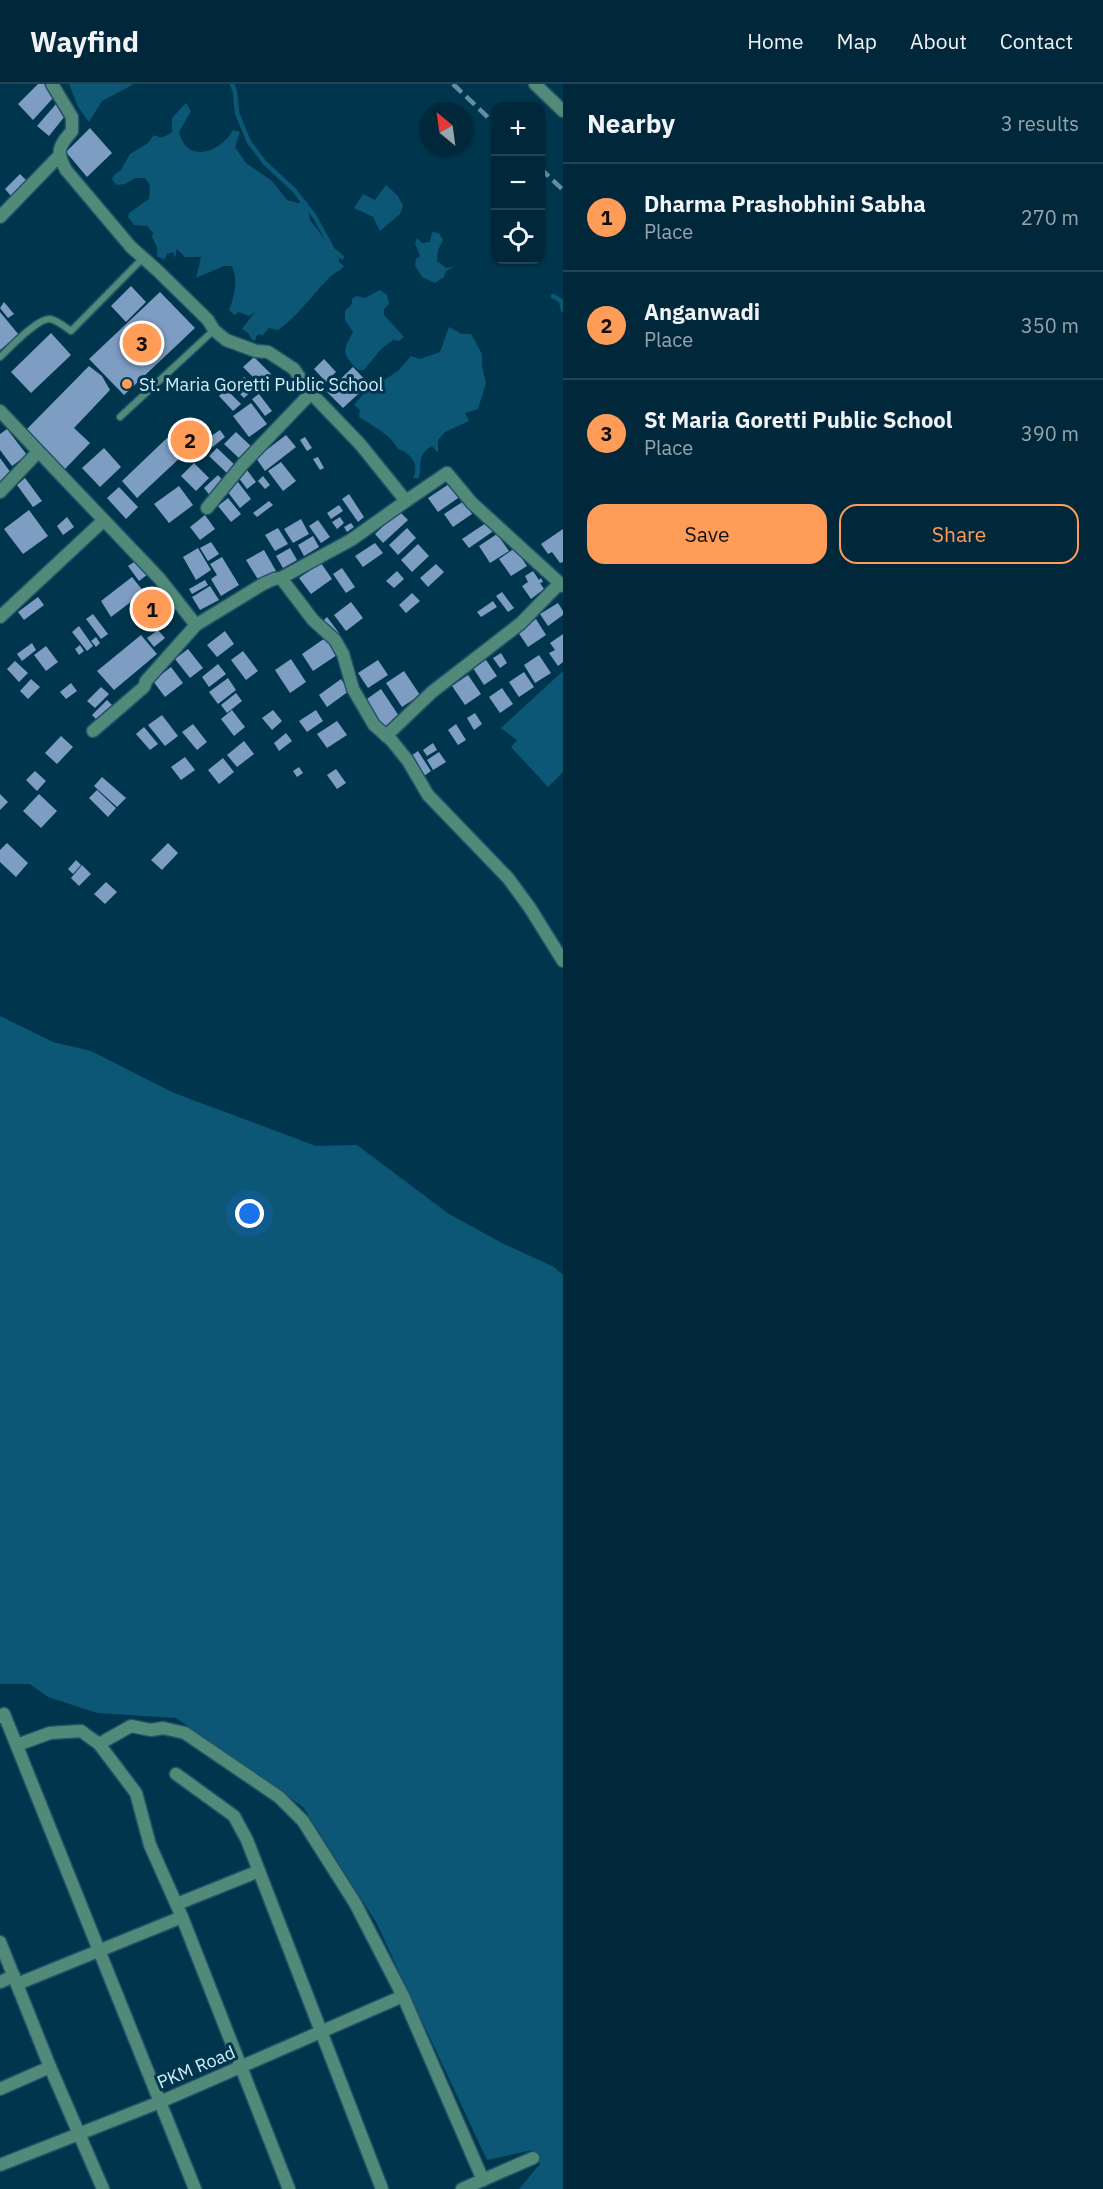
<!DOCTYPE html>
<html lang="en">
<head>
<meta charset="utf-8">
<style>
  :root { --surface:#00283a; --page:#0a3042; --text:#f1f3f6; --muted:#95a6af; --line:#224454; --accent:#fe9c58 }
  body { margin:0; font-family:"IBM Plex Sans",sans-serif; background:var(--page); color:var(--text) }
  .controls { position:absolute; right:18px; top:18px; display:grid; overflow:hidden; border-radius:12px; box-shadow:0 2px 4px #0004 }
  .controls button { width:54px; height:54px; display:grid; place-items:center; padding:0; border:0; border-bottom:2px solid var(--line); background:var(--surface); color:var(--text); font:30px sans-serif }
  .compass { position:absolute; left:419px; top:18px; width:54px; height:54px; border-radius:50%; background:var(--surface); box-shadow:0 2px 4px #0004; rotate:331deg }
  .you { position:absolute; left:250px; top:1130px; width:21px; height:21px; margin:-15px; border:4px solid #fff; border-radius:50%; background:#1a73e8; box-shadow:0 0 0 9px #1a73e833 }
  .badge { display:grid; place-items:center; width:39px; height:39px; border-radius:50%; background:var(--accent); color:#111; font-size:20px; font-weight:700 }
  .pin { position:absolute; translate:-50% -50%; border:3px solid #fff; box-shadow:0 2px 6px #0006 }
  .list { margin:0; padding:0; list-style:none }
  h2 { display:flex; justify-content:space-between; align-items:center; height:78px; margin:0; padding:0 24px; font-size:26px }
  h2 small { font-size:20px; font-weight:400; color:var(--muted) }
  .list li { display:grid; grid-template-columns:39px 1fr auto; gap:18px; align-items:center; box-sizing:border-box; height:108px; padding:0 24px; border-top:2px solid var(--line) }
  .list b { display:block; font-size:22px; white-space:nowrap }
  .list p { margin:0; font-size:20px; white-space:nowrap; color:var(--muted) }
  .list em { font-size:20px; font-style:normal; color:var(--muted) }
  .actions { display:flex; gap:12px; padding:18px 24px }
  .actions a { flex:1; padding:14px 0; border:2px solid var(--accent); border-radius:18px; text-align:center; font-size:21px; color:var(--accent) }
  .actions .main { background:var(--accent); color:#111 }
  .icon { flex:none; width:33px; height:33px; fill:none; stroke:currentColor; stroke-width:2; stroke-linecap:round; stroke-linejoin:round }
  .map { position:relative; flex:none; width:563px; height:2105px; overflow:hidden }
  header { display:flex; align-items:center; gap:36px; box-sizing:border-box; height:84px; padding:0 30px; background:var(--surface); border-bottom:2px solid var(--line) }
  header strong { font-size:28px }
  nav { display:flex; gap:33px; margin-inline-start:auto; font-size:21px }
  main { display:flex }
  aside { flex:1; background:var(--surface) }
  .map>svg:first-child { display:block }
</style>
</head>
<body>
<header>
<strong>Wayfind</strong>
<nav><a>Home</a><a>Map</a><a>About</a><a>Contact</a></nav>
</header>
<main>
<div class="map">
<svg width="563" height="2105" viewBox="0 0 563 2105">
  <rect width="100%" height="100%" fill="#00364d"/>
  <g fill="#0c5676">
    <polygon points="69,0 134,0 102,17 89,38 78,23"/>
    <path d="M186,19L191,27L179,48C187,81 221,68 233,46L240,48L235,63L246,79L272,97L287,116L297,119L307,117L310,136L339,174V178L344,182C340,187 334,189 329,194C313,210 296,234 278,246L269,244L262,252L260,250L256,252V256H252L248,249L242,245L255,228L249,232L238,228L235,231L229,226C235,211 238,197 232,182H224L196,194L201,173H185L177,165L175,174L173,168L167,170L164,176L157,172V163L152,153L153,149L147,142L134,141L128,133L129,129L149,115L150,101L145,94H135L125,100L116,101L112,95L115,90L121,86L130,70L148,59L154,51C161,55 165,53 172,48V34Z"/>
    <polygon points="386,101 398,112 403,122 400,130 380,147 373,133 354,124 363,110 375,116"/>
    <polygon points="432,148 439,149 443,156 438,166 437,177 446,184 454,183 446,187 444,193 435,199 422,193 415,181 416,175 420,172 415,159 417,154 422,159 430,158"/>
    <path d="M380,206L387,211L389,220L384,225V231L404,253L399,257L393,256L381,265L364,286H358C341,269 343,267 353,248L345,236V227L352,220V215L356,212L365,214Z"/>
    <path d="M449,243L462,250H471L482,270V282L486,299L478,325L465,329L469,337L445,348L438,356V369L432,362C416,371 423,378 419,394H413C420,381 411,369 398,365C390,350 373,342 359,333L360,326L354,321L370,302H375L398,287L411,272L420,275L440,268Z"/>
    <polygon points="563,587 563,688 548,703 511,663 517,656 501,644"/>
    <polygon points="0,932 53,958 91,967 174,1009 316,1062 357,1061 449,1130 502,1159 554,1183 563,1191 563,2105 519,2105 540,2080 532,2066 487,2076 376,1838 303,1723 176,1634 97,1629 48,1613 30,1600 0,1600"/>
  </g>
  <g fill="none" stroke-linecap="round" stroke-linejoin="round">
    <g stroke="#0c5676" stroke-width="4.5">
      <polyline points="232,0 235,8 237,29 249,58 265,79 294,106 315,133 333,166 342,173"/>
      <polyline points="553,212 561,217 563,226"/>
    </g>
  </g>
  <g fill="#7e9dc2">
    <polygon points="38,0 44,0 54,13 33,36 18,20"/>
    <polygon points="56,20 65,32 49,52 37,42"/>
    <polygon points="90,44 112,69 87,93 66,68"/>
    <polygon points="20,90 28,98 12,113 5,105"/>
    <polygon points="131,202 146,218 126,238 111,222"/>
    <polygon points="160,208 195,244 124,311 89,275"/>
    <polygon points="4,218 14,230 8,234 0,224"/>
    <polygon points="0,228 19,251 0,266"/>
    <polygon points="51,249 71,271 31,309 11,288"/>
    <polygon points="254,273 271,290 260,300 243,283"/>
    <polygon points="324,275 336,288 326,298 314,285"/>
    <polygon points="89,282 102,292 110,306 74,344 90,359 64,386 27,345"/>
    <polygon points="353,283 369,300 343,324 327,308"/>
    <polygon points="244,293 255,304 244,314 233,303"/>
    <polygon points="226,305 241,320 233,327 219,312"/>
    <polygon points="259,310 272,327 265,332 252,315"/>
    <polygon points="251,319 267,340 249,353 233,332"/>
    <polygon points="186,342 203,360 194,369 177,351"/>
    <polygon points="7,345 27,371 12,382 0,366 0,350"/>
    <polygon points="220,346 225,353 210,365 204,357"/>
    <polygon points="236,348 253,364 241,376 224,360"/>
    <polygon points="286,351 296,363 265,387 256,374"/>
    <polygon points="305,353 312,364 307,367 300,356"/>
    <polygon points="167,354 183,371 137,414 122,397"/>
    <polygon points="104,364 121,383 100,403 82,384"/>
    <polygon points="217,364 237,383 229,391 209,372"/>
    <polygon points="318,373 324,384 320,386 313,375"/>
    <polygon points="0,374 11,389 0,398"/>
    <polygon points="281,378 296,397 283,407 268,387"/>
    <polygon points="194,379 209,394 196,407 181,392"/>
    <polygon points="247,386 256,398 247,405 238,393"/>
    <polygon points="218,391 225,399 211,413 204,404"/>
    <polygon points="263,392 270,401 265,405 258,397"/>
    <polygon points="25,394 42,417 33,423 17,401"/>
    <polygon points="238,398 251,415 240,424 227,407"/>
    <polygon points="452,398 461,412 438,428 428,414"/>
    <polygon points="179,402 193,421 169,439 154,420"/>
    <polygon points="119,403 138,423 126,435 107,414"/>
    <polygon points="349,410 364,433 358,438 342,415"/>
    <polygon points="228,414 241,430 231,438 218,422"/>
    <polygon points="269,417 273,421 257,433 253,429"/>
    <polygon points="464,417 472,430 453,443 444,430"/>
    <polygon points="339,421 343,427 331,435 327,429"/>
    <polygon points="29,426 48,452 23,470 4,445"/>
    <polygon points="399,427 408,436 383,459 375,450"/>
    <polygon points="205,431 215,445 200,456 190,443"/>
    <polygon points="67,433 74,443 63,451 57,442"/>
    <polygon points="340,433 344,439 337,445 332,438"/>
    <polygon points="301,435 309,450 293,459 284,445"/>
    <polygon points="318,436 330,453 321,459 309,442"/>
    <polygon points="489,437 495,446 469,464 462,455"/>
    <polygon points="351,439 354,443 347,448 344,443"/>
    <polygon points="278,444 288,460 275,467 265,451"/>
    <polygon points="407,444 416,454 398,471 389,461"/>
    <polygon points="563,445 563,478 560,479 552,468 548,470 541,460"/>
    <polygon points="497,450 509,467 490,479 479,462"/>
    <polygon points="313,452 319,463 304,472 298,461"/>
    <polygon points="211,458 219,470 208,477 200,464"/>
    <polygon points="375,459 383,469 363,483 355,472"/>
    <polygon points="418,460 429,472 412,488 401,476"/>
    <polygon points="198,464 211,486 196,496 183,473"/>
    <polygon points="290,464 297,476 283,484 276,472"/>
    <polygon points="515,464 527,482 511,492 499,475"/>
    <polygon points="264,466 276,487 259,497 246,476"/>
    <polygon points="222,473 239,501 221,512 211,495 217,491 210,480"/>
    <polygon points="137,476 147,491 139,497 128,482"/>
    <polygon points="321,479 332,495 311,510 299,494"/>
    <polygon points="436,480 444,488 428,503 420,494"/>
    <polygon points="342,484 355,503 346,509 333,490"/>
    <polygon points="397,487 404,495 394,504 386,497"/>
    <polygon points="533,487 539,496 541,494 543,498 540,499 544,505 531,515 522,502 528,498 525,492"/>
    <polygon points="132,493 144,508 111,533 101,517"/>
    <polygon points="205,496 208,501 192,510 189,505"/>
    <polygon points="210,502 219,516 200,526 192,513"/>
    <polygon points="153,504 172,527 151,545 131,523"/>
    <polygon points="502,508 514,524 508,528 496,512"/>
    <polygon points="412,509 420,517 406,529 399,521"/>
    <polygon points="38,513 44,521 24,536 18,528"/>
    <polygon points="493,517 497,523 481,533 477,528"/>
    <polygon points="351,518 363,534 346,547 334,531"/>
    <polygon points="558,519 563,527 563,531 548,542 540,530"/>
    <polygon points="93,530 108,550 101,555 86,535"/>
    <polygon points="327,533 339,549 334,552 323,537"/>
    <polygon points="536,535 546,551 528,563 518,548"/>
    <polygon points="79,542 93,562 87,567 72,548"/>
    <polygon points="158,546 165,554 154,563 147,554"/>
    <polygon points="225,547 234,560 217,573 207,561"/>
    <polygon points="563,550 563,578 558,582 549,569 555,566 550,559"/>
    <polygon points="141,551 157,570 114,606 97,587"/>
    <polygon points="328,552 340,569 313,587 302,570"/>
    <polygon points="96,553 100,559 96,563 91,557"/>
    <polygon points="32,559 36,566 22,577 17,570"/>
    <polygon points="80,561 84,567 79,571 75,565"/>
    <polygon points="46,562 58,578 46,587 34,571"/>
    <polygon points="188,565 203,584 190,594 175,575"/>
    <polygon points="243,567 258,587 246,596 231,576"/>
    <polygon points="501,569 507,579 500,584 493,574"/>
    <polygon points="539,571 551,589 535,599 524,581"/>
    <polygon points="291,575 306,598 290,609 275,586"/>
    <polygon points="378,576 388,591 368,604 358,589"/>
    <polygon points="486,576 497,592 484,601 473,584"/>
    <polygon points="15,577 28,589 19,598 7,585"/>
    <polygon points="218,580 226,590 209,603 202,593"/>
    <polygon points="171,583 183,599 165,613 153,597"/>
    <polygon points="404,587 420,611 402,623 386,599"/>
    <polygon points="524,588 534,603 519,613 509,598"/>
    <polygon points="468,591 481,610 465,621 452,602"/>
    <polygon points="228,594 236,606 218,620 209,608"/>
    <polygon points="31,595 40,603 28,615 20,607"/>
    <polygon points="341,595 349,607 327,623 319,611"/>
    <polygon points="71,599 77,607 66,615 60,608"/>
    <polygon points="101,603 109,610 95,624 87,617"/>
    <polygon points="502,604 513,620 500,629 489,613"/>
    <polygon points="381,605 401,635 384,646 364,617"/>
    <polygon points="236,609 242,617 227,629 221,621"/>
    <polygon points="107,616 114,623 99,638 92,631"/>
    <polygon points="232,626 245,643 234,652 221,635"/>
    <polygon points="273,626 282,637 272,646 262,634"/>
    <polygon points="316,626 323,637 307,648 299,637"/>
    <polygon points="475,629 482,640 474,646 467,634"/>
    <polygon points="162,631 178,652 165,662 148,641"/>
    <polygon points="337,637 347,651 327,664 317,650"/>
    <polygon points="193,640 207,658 197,666 182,648"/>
    <polygon points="456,640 466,656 458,661 448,646"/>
    <polygon points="144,643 158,660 150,666 136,650"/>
    <polygon points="286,649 292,657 279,667 274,659"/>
    <polygon points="61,652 73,663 57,680 45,669"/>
    <polygon points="244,657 254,670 237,683 227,671"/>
    <polygon points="433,659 437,666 427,672 423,666"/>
    <polygon points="418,667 431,687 424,692 411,672"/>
    <polygon points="439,668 446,678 433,686 427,676"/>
    <polygon points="185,673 195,686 181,696 171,683"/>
    <polygon points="223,674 234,688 219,700 208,686"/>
    <polygon points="299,683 303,689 297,693 293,687"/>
    <polygon points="336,685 346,699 337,705 327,691"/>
    <polygon points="35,687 46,697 37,707 26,696"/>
    <polygon points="102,693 126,714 117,723 94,702"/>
    <polygon points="97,706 116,724 108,733 89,714"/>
    <polygon points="0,710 8,718 0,726"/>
    <polygon points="39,710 57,727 41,744 23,727"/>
    <polygon points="7,759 28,779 16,793 0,778 0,766"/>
    <polygon points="168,759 178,769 162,786 151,776"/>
    <polygon points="76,776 81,781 73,790 68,785"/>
    <polygon points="82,781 91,790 79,802 71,794"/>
    <polygon points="106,798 117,808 105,820 94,810"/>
  </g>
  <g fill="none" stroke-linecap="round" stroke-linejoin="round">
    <g stroke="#225369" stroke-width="9">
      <g id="service">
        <path d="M0,273C10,264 37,234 50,235C57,236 65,243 71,247L143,174"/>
        <polyline points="120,333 214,246"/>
      </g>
    </g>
    <g stroke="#225369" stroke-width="15">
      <g id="minor">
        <path d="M52,0L72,33V47C58,63 56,67 66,86L131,163L158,187L208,236L214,246L226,256L256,267L268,268L294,285L308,306L360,360L406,417L447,389L472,419L563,502"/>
        <polyline points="535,0 563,27"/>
        <polyline points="0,133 59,72"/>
        <polyline points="0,327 159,494 196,541 263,500 274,495 281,494 351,456 406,417"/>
        <polyline points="0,408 38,368"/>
        <polyline points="207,424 243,380 311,309"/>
        <polyline points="281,494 313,536 335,556 343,570 353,605 374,641 392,657 408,677 428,711 508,794 530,824 563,877"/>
        <polyline points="0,533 104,436"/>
        <polyline points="93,647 144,603 146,597 196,541"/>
        <polyline points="386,652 432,608 521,539 560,499"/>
        <polyline points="0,1633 4,1630 195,2105"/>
        <polyline points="99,1660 131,1642 151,1646 163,1644 185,1649 279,1713 303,1737 355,1819 403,1912 483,2096"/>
        <polyline points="17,1661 50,1649 81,1647 99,1660 136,1709 150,1761 182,1833 289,2105"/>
        <polyline points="176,1690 234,1732 247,1756 382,2105"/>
        <polyline points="177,1820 259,1787"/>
        <polyline points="0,1858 50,1983 103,2105"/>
        <polyline points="0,1898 14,1892"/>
        <polyline points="17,1900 182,1833"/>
        <polyline points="0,2005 50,1983"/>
        <polyline points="0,2081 160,2018 403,1912"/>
        <polyline points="462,2105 533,2074"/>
      </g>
    </g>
    <use href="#service" stroke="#528a79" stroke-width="6"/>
    <use href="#minor" stroke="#528a79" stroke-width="12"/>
    <g stroke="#658da0" stroke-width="4.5" stroke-dasharray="12 6" stroke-linecap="butt">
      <polyline points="453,0 496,41"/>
      <polyline points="540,84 563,106"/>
    </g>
  </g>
  <circle fill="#fe9c58" stroke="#00364d" stroke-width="2" cx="127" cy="300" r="6"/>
  <g text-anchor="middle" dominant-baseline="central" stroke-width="6" stroke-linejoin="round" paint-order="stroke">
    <g font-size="18" fill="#d3ecfa" stroke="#00364d" text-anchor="start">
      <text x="139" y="300">St. Maria Goretti Public School</text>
    </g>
    <g font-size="18" fill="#d3ecfa" stroke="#00364d">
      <text transform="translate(196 1983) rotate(-23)">PKM Road</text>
    </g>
  </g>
</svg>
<div class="controls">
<button>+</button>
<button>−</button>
<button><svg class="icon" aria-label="locate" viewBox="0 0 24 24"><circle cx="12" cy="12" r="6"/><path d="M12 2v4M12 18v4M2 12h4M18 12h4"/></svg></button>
</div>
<svg class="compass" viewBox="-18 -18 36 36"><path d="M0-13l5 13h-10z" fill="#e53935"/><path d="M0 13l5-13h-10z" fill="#95a6af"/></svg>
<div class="you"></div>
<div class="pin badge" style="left:152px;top:525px">1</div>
<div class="pin badge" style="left:190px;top:356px">2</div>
<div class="pin badge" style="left:142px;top:259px">3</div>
</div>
<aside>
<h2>Nearby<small>3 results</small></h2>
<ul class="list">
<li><span class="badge">1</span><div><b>Dharma Prashobhini Sabha</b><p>Place</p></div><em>270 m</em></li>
<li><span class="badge">2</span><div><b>Anganwadi</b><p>Place</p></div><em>350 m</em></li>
<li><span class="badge">3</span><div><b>St Maria Goretti Public School</b><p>Place</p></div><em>390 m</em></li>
</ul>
<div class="actions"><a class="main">Save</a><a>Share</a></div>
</aside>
</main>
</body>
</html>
